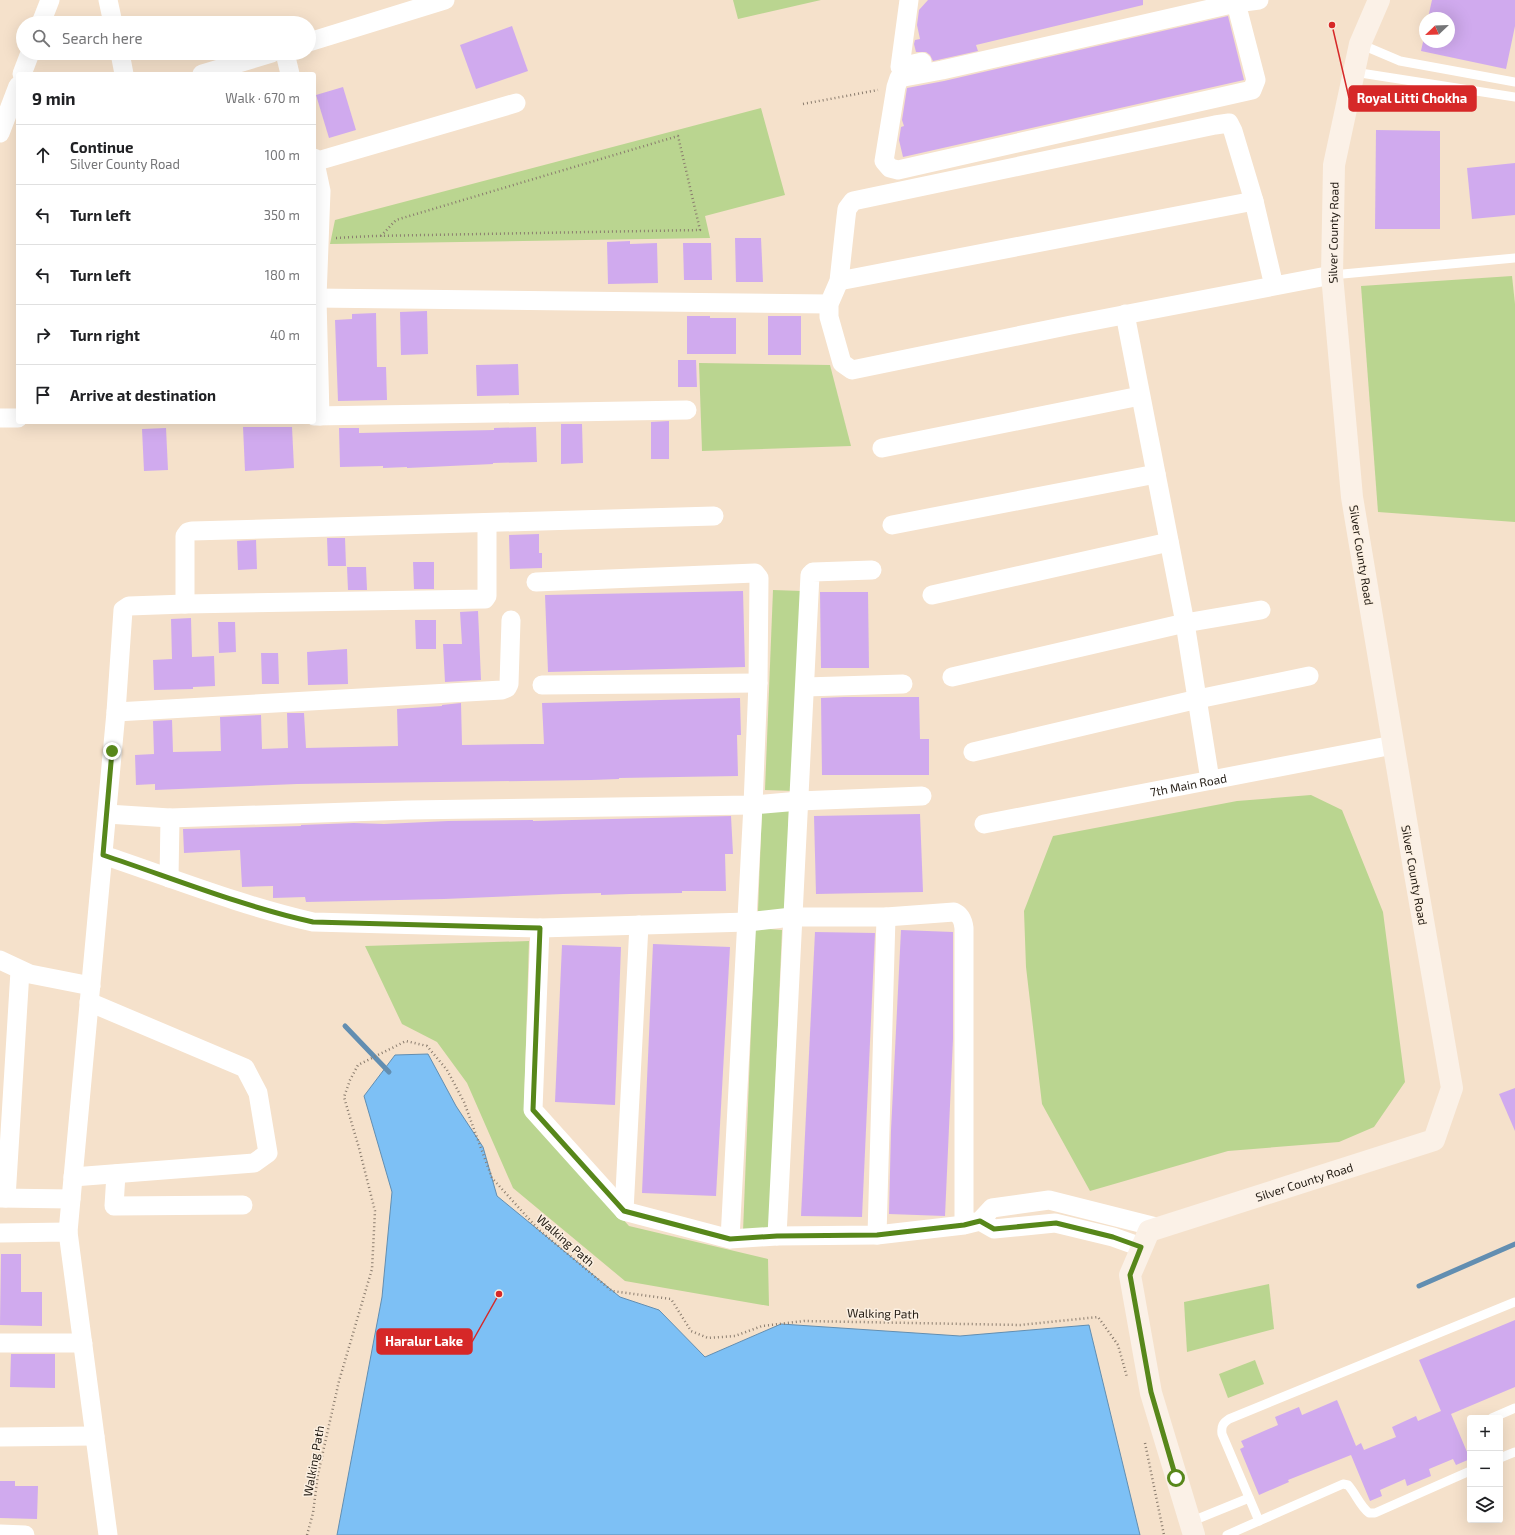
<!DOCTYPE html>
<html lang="en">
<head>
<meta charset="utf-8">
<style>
  :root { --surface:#fff; --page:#f2f2f2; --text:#202124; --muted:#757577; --line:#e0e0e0 }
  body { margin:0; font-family:"Exo 2",sans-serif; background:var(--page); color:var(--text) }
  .controls { position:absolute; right:12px; bottom:12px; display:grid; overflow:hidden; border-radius:4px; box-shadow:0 4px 16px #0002 }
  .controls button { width:36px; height:36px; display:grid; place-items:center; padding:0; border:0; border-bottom:1px solid var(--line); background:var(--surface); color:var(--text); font:20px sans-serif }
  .compass { position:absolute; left:1419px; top:12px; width:36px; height:36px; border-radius:50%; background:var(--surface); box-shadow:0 4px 16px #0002; rotate:247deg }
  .stop { position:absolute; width:12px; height:12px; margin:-9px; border:3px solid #57871a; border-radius:50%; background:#fff }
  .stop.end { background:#57871a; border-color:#fff; box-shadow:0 1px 4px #0008 }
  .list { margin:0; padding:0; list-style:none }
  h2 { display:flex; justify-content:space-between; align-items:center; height:52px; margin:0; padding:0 16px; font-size:17px }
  h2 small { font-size:13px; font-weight:400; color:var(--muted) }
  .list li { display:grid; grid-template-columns:26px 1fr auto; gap:12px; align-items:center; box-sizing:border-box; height:60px; padding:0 16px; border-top:1px solid var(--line) }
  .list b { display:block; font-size:15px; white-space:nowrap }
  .list p { margin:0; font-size:13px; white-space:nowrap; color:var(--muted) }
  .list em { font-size:13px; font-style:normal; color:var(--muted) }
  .icon { flex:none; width:22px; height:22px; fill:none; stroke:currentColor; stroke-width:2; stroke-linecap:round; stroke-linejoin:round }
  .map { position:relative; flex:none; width:1515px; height:1535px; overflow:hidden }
  .search { position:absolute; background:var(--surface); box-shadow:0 4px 16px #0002; left:16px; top:16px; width:300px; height:44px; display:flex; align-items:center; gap:10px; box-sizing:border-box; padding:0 14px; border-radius:22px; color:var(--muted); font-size:15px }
  .panel { position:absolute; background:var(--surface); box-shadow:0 4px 16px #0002; left:16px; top:72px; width:300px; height:352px; border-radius:4px }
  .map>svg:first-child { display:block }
</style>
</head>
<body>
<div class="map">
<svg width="1515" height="1535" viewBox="0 0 1515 1535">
  <rect width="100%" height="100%" fill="#f5e1cb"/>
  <g fill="#bad590">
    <polygon points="733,0 821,0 738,19"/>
    <polygon points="761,108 785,195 705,216 710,238 330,244 335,220"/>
    <polygon points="1512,276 1515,304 1515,522 1378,512 1361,286"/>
    <polygon points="699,363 830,365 851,446 702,451"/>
    <polygon points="773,590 802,591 794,791 765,790"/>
    <polygon points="1311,795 1342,810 1383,912 1405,1082 1374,1127 1339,1142 1228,1151 1090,1191 1042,1104 1026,967 1024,911 1053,836 1237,801"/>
    <polygon points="762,809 789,810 785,913 758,911"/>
    <polygon points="755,928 782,930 769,1233 743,1232"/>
    <polygon points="529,941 524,1109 629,1226 768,1259 769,1306 625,1281 513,1188 467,1083 437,1042 402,1024 365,946"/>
    <polygon points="1269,1284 1274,1329 1187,1352 1184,1302"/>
    <polygon points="1255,1360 1264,1384 1228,1398 1219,1374"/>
  </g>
  <polygon fill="#7dc0f5" stroke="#628eb1" points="428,1054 456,1106 483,1147 497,1196 620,1297 659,1310 705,1357 781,1324 960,1336 1089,1325 1140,1535 337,1535 382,1297 392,1192 364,1096 395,1055"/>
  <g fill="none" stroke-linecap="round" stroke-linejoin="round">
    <g stroke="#628eb1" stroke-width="5">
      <polyline points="345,1026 389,1072"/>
      <polyline points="1419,1286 1515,1244"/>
    </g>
  </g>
  <g fill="#d0aaee">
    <polygon points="928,0 1143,0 1143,5 976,45 978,51 933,61 930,55 926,52 916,52 914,44 915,40 920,39 917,25 919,10"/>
    <polygon points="1432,0 1515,0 1515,26 1506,69 1421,51 1425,33 1425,42 1449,42 1449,18 1428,18"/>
    <polygon points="1228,16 1244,80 903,157 899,140 901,127 904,126 902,120 907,88 944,81"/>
    <polygon points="512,26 528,71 476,89 460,45"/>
    <polygon points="343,87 356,130 329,138 316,95"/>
    <polygon points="1376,130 1440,131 1440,229 1375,229"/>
    <polygon points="1515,163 1515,215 1472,219 1467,168"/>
    <polygon points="735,238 761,238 763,282 736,282"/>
    <polygon points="630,241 630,244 657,243 658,283 608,284 607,242"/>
    <polygon points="683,243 711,243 712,280 684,280"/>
    <polygon points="427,311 428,354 401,355 400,312"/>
    <polygon points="376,313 377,367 386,367 387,400 338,401 335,320 352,319 352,314"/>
    <polygon points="687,316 710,316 710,318 736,318 736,354 687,354"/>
    <rect x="768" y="316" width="33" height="39"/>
    <polygon points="678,360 696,360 697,387 678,387"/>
    <polygon points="518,364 519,395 477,396 476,365"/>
    <polygon points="669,421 669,459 651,459 651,422"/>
    <polygon points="561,424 582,424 583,463 561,464"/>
    <polygon points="243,427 292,427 294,468 245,471"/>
    <polygon points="536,427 537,462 493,463 493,464 407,468 407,467 383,468 383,466 340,467 339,428 359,428 359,433 494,430 494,428"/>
    <polygon points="166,428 168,470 144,471 142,429"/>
    <polygon points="539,534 539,553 542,553 542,568 510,569 509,535"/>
    <polygon points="327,538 345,538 346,566 328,566"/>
    <polygon points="256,540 257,569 238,570 237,541"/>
    <polygon points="413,562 434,562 434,589 414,589"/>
    <polygon points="347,567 366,567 367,590 348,590"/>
    <polygon points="743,591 745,667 548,672 545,595"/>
    <polygon points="820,592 868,592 869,668 821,668"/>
    <polygon points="478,611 481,680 445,682 443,644 462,644 460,612"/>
    <polygon points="191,618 192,657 214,656 215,686 193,687 193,689 154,690 153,660 172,659 171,619"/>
    <polygon points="415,620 436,620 436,649 416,649"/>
    <polygon points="218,622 235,622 236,652 219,653"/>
    <polygon points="347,649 348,684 308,685 307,652"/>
    <polygon points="261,653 278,653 279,684 262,684"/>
    <polygon points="844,697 919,697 920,739 929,739 929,775 822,775 821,698"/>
    <polygon points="740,698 741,735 737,735 738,776 619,778 619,779 591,780 297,784 155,790 155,784 136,785 135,755 154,754 153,721 172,720 173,752 221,751 220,717 261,715 262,749 288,748 287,713 304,713 306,748 398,746 397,709 442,706 442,705 461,703 462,745 535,744 544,744 542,703"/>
    <polygon points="920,814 923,892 816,894 814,816"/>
    <polygon points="731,816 733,854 725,854 726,891 682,891 682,893 630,894 601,895 601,893 563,894 444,899 306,902 305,897 273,898 273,886 242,887 240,850 184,853 183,829 301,826 301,825 354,823 384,824 448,821 533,820 533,821"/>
    <polygon points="901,930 953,932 953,1039 945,1216 889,1214 891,1130"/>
    <polygon points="815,932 875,933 862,1217 801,1216"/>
    <polygon points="653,944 730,947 716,1196 642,1193"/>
    <polygon points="562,945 621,947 615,1105 555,1102"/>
    <polygon points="1515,1088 1515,1131 1499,1094"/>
    <polygon points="1,1254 21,1254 21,1292 42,1292 42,1326 0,1325"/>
    <polygon points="1515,1320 1515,1387 1451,1414 1470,1459 1456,1465 1453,1459 1429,1469 1431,1476 1407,1486 1405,1479 1380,1490 1382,1496 1370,1501 1351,1455 1288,1480 1289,1482 1259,1495 1240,1449 1244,1447 1241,1441 1278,1425 1275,1417 1299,1407 1302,1415 1337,1400 1356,1446 1361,1443 1364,1450 1396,1437 1392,1427 1416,1416 1418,1421 1441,1411 1419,1360"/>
    <polygon points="11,1354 55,1354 55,1388 10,1387"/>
    <polygon points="0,1481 15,1481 15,1486 38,1486 37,1519 0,1518"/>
  </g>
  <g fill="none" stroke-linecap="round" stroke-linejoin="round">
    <g stroke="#8a7c6e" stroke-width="2.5" stroke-dasharray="1 3" stroke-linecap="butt">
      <polyline points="803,104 878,90"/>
      <polyline points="336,238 372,236 700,230 678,136 396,220 381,236"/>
      <polyline points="1145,1443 1164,1535"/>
      <polyline points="307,1535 313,1513 318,1474 339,1381 372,1269 375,1211 359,1148 344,1097 350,1080 358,1065 406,1041 427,1046 447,1070 464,1102 492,1178 538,1229 612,1291 671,1299 691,1331 708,1338 735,1336 762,1326 804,1321 1020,1325 1098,1317 1118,1345 1127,1377"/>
    </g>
    <g stroke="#fff" stroke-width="9">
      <polyline points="1360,44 1400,61 1515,82"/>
      <polyline points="1354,72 1515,97"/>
      <polyline points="1332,275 1515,258"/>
      <polyline points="1492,1418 1515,1408"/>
      <polyline points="1500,1458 1515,1452"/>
      <path d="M1259,1521L1222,1434C1221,1426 1223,1423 1229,1419L1515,1302"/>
      <polyline points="1190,1522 1249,1498"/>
      <path d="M1227,1535L1343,1484L1348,1485C1356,1494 1360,1506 1369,1513H1375L1470,1471"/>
    </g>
    <g stroke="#fff" stroke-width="19">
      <polyline points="108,0 113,23"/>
      <polyline points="909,0 900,67 922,62"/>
      <polyline points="1236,3 1256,80 1252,90 898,170 890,168 884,161 896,87 899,78 942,70 1236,3 1259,0"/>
      <polyline points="41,23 50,0"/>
      <polyline points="309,42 445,0"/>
      <polyline points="120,53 124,74"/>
      <polyline points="285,53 290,74"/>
      <polyline points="22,74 30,53"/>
      <polyline points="202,74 272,53"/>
      <polyline points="0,133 18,86"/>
      <polyline points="314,158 321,191 317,298 320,416"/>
      <polyline points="314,162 516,103"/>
      <polyline points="839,281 1254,201"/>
      <polyline points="1274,286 1254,201 1233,131 1229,123 1215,125 853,201 847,209 846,217 839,281 829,304 829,317 842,363 852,370 1071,325 1332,275"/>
      <polyline points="314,298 829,304"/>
      <polyline points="1125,314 1185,623 1210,780"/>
      <polyline points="314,416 687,410"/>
      <polyline points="0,418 18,418"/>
      <polyline points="882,448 1140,396"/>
      <polyline points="892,525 1156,474"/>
      <polyline points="536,582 755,573 759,578 758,683 753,805 730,1239"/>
      <polyline points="932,595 1169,542"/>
      <polyline points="185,604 185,536 188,532 192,531 714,516"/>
      <polyline points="952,677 1185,623 1261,610"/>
      <polyline points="542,685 758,683"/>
      <polyline points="805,687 903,684"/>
      <polyline points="116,712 502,690 507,688 509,684 511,620"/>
      <polyline points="973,752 1198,699 1309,676"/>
      <polyline points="107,814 170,818 408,810 753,805 799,801 922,796"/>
      <path id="s1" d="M984,824L1393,745"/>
      <path d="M103,855C172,878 242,906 313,922L540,928"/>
      <polyline points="169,878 170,818"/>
      <polyline points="0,960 30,974 91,986"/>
      <polyline points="116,1174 114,1206 243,1205"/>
      <polyline points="73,1177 254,1163 268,1153 258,1093 245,1068 89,1002"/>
      <polyline points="0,1198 71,1199"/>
      <polyline points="6,1198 20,971"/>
      <polyline points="624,1211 639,925"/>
      <polyline points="980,1221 994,1229 1055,1223 1113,1237 1141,1247"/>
      <path d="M964,1225V928C963,920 961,915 954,912L886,917H792L748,922L540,928L533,1110L624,1211L730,1239L777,1236L877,1235L964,1225L980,1221L992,1208L1049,1200L1160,1228"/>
      <polyline points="68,1232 116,712 123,610 129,606 185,604 485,599 487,596 487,523"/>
      <polyline points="0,1233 68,1232 108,1535"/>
      <polyline points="877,1235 886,917"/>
      <polyline points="777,1236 810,575 813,572 872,570"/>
      <polyline points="0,1343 83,1343"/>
      <polyline points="0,1437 95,1436"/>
      <polyline points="0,1534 25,1535"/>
    </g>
    <path stroke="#fbf1e7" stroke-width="22" id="s2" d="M1194,1535L1151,1393L1130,1275L1149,1231L1434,1140L1452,1088L1414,868L1352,497L1332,275L1334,165L1360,44L1379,0"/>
  </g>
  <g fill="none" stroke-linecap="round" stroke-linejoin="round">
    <path stroke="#57871a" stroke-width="5" d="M112,751L103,855C172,878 241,906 313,922L540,928L533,1110L624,1211L730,1239L777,1236L877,1235L964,1225L980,1221L994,1229L1056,1223L1113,1237L1141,1247L1130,1275L1151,1392L1176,1478"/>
  </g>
  <g text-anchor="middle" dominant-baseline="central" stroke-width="3" stroke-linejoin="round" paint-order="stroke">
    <g font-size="12" fill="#221b13" stroke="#fcf0e2">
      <text stroke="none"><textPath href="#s2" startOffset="1535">Silver County Road</textPath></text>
      <text transform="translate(1362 555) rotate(81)">Silver County Road</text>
      <text stroke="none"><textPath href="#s1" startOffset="208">7th Main Road</textPath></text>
      <text transform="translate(1415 875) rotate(80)">Silver County Road</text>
      <text stroke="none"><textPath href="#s2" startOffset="479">Silver County Road</textPath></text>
      <text transform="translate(566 1240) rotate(41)">Walking Path</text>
      <text transform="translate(883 1313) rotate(1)">Walking Path</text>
      <text transform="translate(313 1461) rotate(-80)">Walking Path</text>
    </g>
  </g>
  <path fill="none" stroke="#d62828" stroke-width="1.5" d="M1332 25L1349 98M499 1294L472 1342"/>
  <g fill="#d62828" stroke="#fcf0e2" stroke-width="1.5">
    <circle cx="1332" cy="25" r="4"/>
    <circle cx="499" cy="1294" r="4"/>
  </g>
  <g fill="#d62828" stroke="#d62828" stroke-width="1.5">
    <rect x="1349" y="86" width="127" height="25" rx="4"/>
    <rect x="377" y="1329" width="95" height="25" rx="4"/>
  </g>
  <g font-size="13" text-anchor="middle" font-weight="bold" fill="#fff">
    <text x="1412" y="103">Royal Litti Chokha</text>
    <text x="424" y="1346">Haralur Lake</text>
  </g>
</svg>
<div class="controls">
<button>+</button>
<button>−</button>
<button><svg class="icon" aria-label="layers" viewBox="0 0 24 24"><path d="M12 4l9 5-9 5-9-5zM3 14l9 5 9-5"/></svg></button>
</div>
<svg class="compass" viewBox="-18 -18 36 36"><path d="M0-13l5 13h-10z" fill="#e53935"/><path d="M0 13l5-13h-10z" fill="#757577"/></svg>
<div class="stop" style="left:1176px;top:1478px"></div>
<div class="stop end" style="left:112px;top:751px"></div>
<div class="search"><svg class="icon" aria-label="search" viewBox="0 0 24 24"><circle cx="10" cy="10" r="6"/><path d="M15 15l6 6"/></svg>Search here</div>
<section class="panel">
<h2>9 min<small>Walk · 670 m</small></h2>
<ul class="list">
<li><svg class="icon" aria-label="ahead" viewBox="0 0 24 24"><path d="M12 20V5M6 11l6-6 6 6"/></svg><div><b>Continue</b><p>Silver County Road</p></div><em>100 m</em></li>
<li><svg class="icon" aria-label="left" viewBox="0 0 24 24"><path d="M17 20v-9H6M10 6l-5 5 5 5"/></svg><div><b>Turn left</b></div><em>350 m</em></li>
<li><svg class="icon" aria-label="left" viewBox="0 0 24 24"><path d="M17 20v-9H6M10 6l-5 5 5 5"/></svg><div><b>Turn left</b></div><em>180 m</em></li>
<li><svg class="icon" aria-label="right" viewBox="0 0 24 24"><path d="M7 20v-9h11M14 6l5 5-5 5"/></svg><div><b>Turn right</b></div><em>40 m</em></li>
<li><svg class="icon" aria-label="arrive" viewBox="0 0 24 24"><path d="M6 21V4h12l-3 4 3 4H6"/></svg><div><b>Arrive at destination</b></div></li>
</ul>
</section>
</div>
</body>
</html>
